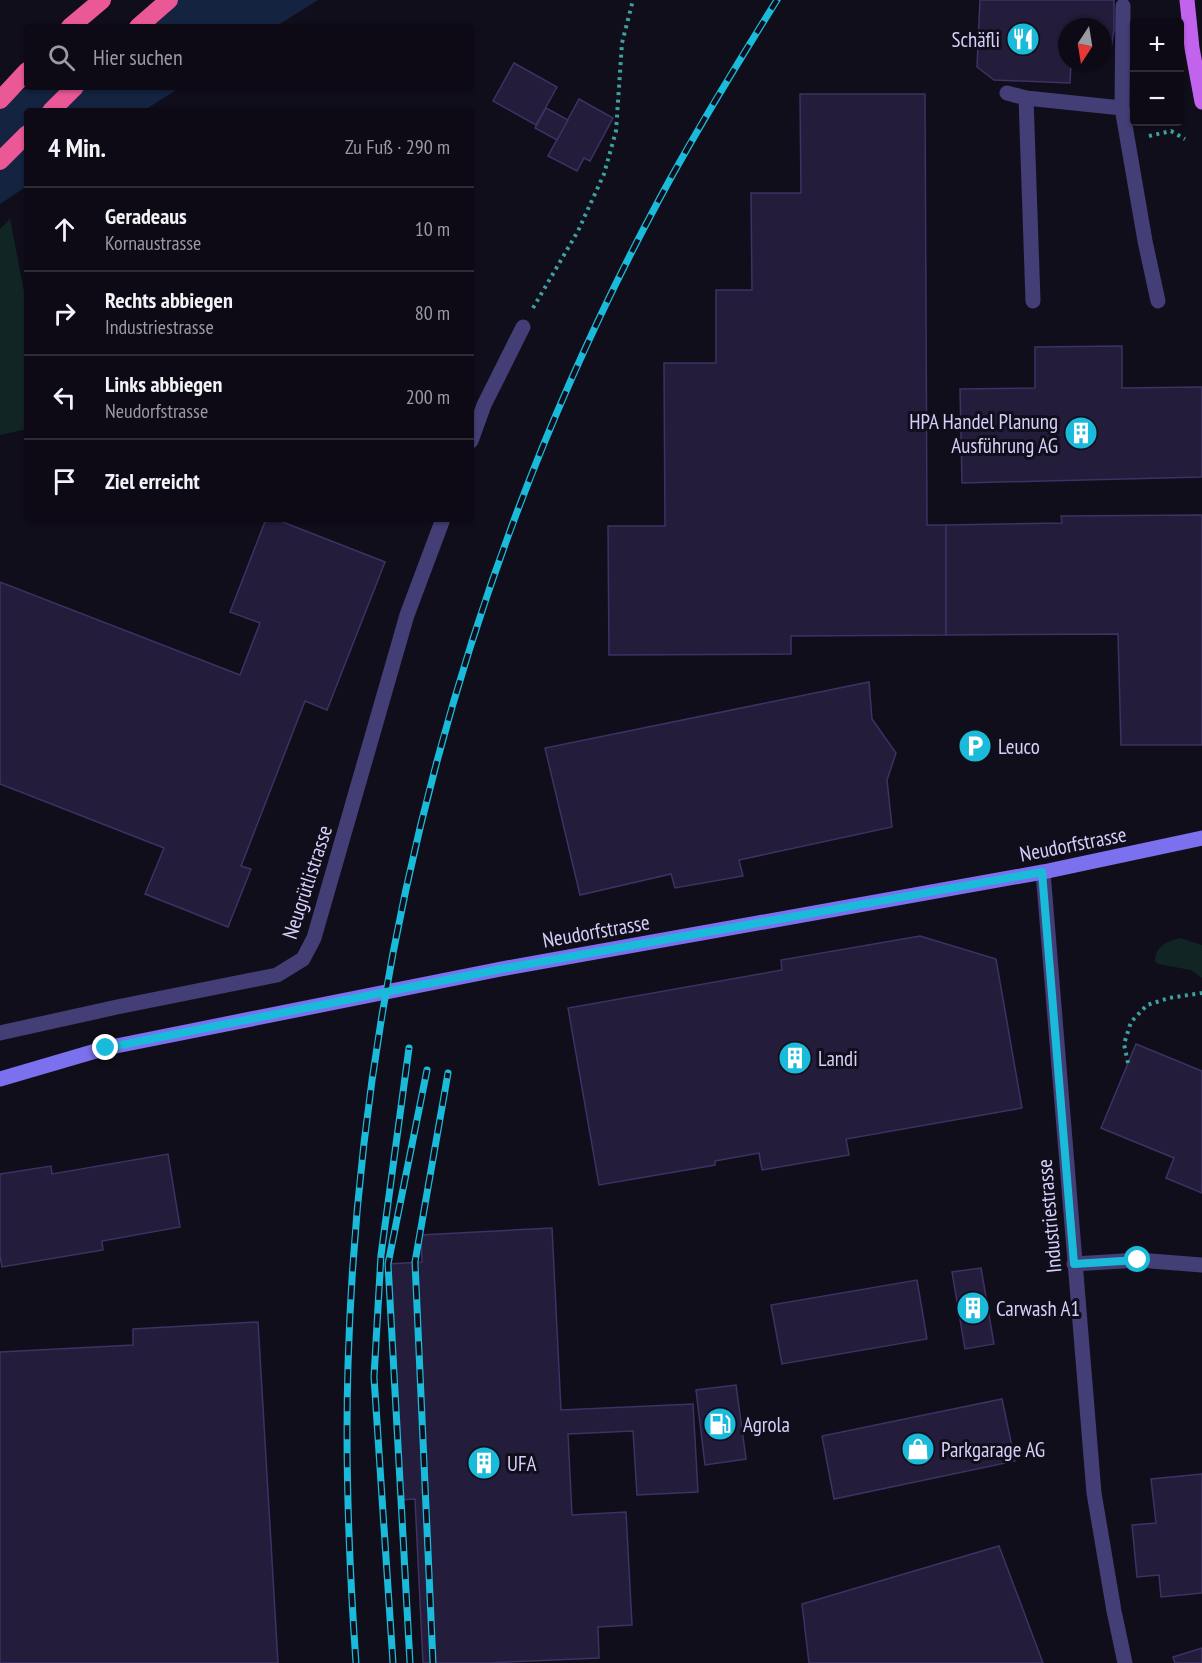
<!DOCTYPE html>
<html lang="de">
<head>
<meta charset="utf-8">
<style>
  :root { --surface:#0d0a15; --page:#16131e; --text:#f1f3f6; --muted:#9a9aa0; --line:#2d2b34 }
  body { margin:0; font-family:"PT Sans Narrow",sans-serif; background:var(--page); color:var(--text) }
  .controls { position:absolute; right:18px; top:18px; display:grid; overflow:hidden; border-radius:6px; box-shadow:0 2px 4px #0004 }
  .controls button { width:54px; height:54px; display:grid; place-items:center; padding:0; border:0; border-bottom:2px solid var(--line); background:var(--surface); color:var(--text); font:30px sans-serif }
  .compass { position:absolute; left:1058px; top:18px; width:54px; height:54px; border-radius:50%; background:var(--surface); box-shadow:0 2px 4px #0004; rotate:192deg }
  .stop { position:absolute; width:18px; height:18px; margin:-14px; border:4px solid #1abbda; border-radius:50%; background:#fff }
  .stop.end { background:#1abbda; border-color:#fff; box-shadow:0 2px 6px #0008 }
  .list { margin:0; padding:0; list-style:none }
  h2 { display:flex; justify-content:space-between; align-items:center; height:78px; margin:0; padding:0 24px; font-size:26px }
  h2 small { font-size:20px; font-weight:400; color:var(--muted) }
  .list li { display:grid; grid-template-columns:39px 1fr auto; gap:18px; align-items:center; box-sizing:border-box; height:84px; padding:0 24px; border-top:2px solid var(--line) }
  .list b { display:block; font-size:22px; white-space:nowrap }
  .list p { margin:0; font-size:20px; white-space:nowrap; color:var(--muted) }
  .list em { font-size:20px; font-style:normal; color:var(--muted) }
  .icon { flex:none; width:33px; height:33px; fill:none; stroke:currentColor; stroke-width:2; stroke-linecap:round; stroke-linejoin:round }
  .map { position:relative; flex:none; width:1202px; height:1663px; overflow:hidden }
  .search { position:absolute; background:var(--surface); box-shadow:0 2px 4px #0004; left:24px; top:24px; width:450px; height:66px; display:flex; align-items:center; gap:15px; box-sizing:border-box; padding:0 21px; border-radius:6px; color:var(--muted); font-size:22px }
  .panel { position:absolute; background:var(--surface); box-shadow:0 2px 4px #0004; left:24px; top:108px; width:450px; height:414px; border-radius:6px }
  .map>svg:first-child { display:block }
</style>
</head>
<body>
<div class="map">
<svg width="1202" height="1663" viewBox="0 0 1202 1663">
  <rect width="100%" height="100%" fill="#110e1c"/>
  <g fill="#122525">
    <polygon points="10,219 27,307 27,429 0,435 0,229"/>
    <path d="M1180,938L1202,945V978L1191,970L1158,964L1155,961C1156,945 1167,942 1180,938Z"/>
  </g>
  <g fill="#132340">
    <polygon points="167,0 318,0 275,27 124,27"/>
    <polygon points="28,87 181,87 143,111 27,111 27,186 0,204 0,105"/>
  </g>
  <g fill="#241c3b" stroke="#3e3164" stroke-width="1.5">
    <polygon points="980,0 1114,0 1114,30 1111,48 1103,47 1103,27 1067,27 1067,63 1071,63 1070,83 994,80 977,67"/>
    <polygon points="514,63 557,87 536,125 493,101"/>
    <polygon points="800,94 925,94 927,525 946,525 946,635 791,636 791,654 609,655 608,526 665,526 664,363 716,363 716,290 752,290 751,193 801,193"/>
    <polygon points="579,99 613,118 590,161 584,158 577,171 548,156"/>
    <polygon points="546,108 568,120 557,140 535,128"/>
    <polygon points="1122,346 1122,388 1202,387 1202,477 962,483 960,389 1035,388 1035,347"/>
    <polygon points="1202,515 1202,745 1121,745 1118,634 946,635 946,525 1062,523 1061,516"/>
    <polygon points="266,519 275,519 385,562 327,710 305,701 241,866 251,869 228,927 145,894 164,848 0,784 0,582 240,675 260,623 230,612"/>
    <polygon points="869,682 872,719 896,753 887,780 892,827 739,860 743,876 675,888 671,874 580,895 545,748"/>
    <polygon points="920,936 996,959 1022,1108 846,1139 849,1155 762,1170 759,1153 715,1161 715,1165 599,1185 568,1008 782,970 781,960"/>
    <polygon points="1136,1044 1202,1071 1202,1193 1166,1178 1174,1158 1101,1128"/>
    <polygon points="168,1154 180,1227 102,1241 103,1250 2,1267 0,1256 0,1174 51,1166 52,1174"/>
    <polygon points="552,1228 561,1410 693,1404 698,1492 637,1495 633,1431 568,1434 572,1515 626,1512 632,1625 598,1627 599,1658 488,1663 423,1663 415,1499 400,1500 388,1264 422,1262 421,1235"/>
    <polygon points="981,1268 994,1344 965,1349 952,1272"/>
    <polygon points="917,1280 927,1339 782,1364 771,1305"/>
    <polygon points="258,1322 278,1663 0,1663 0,1352 133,1345 133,1329"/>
    <polygon points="736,1385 746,1459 705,1465 696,1390"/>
    <polygon points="1002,1399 1015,1461 834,1499 822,1436"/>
    <polygon points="1202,1474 1202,1593 1161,1597 1159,1575 1137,1577 1132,1525 1156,1523 1151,1479"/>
    <polygon points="999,1546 1043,1663 809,1663 802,1604"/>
    <polygon points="1202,1648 1202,1663 1175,1663 1173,1657"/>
  </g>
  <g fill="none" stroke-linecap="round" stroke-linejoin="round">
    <g stroke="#3ba1a1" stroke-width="4" stroke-dasharray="3 4.5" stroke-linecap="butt">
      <polyline points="1149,136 1171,131 1185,139"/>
      <polyline points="533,308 578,231 604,174 616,131 622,43 633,0"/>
      <polyline points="1128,1063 1124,1044 1131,1022 1147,1005 1169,998 1202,993"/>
    </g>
    <g stroke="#443e76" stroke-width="15">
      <polyline points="1123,6 1122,108 1145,241 1158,301"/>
      <polyline points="1007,93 1026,98 1122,108"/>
      <polyline points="1026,98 1033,301"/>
    </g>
    <g stroke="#443e76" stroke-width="15">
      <polyline points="471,441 484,405 523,327"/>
      <polyline points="1043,872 1094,1493 1114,1611 1125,1663"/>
      <polyline points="0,1033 117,1007 277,975 303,959 314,938 407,615 443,519"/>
      <polyline points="1074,1264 1138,1260 1202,1265"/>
    </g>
    <polyline stroke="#7b71ee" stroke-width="15" points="0,1079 106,1048 501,969 1043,872 1202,838"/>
    <polyline stroke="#c163ec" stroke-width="15" points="1187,0 1192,48 1202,102"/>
    <g stroke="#eb5896" stroke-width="18">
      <polyline points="70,27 102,0"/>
      <polyline points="138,27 169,0"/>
      <polyline points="0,100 27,71"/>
      <polyline points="51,111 75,87"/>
      <polyline points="0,161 27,134"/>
    </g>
    <g stroke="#1abbda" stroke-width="7">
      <g id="rail">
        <path d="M356,1663C349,1564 345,1464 348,1365C360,959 468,554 661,196C697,129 737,64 777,0"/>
        <polyline points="393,1663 374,1377 381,1255 409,1048"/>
        <polyline points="410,1663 388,1264 427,1070"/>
        <polyline points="433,1663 415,1262 448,1073"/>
      </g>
    </g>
    <use href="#rail" stroke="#110e1c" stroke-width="4.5" stroke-dasharray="14" stroke-linecap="butt"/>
  </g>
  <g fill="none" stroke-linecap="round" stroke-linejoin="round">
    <polyline stroke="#1abbda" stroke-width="8" points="106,1048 501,969 1042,872 1074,1264 1138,1260"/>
  </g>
  <defs>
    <g id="restaurant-disc" transform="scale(1.725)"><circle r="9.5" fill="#1abbda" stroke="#110e1c"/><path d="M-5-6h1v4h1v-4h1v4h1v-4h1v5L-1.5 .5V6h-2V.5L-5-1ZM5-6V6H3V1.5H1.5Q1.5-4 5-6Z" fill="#fff"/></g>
    <g id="building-disc" transform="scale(1.725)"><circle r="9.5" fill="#1abbda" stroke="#110e1c"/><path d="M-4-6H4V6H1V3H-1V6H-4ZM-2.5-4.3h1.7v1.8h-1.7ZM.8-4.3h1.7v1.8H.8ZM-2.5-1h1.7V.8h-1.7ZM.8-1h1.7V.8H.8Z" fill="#fff"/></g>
    <g id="parking-disc" transform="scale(1.725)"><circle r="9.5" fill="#1abbda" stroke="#110e1c"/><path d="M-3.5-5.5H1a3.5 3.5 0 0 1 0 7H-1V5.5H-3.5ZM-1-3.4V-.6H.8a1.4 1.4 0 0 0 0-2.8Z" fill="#fff"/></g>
    <g id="fuel-disc" transform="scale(1.725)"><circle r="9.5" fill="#1abbda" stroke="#110e1c"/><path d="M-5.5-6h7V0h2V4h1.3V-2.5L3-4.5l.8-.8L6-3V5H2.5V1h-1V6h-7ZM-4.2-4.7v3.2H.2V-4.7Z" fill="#fff"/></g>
    <g id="shop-disc" transform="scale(1.725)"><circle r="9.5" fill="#1abbda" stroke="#110e1c"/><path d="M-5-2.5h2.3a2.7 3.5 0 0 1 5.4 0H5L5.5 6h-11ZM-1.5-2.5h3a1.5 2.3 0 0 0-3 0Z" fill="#fff"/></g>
  </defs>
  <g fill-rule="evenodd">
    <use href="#restaurant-disc" x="1023" y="39"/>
    <use href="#building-disc" x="1081" y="433"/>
    <use href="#parking-disc" x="975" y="746"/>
    <use href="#building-disc" x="795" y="1058"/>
    <use href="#building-disc" x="973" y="1308"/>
    <use href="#fuel-disc" x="720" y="1424"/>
    <use href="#shop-disc" x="918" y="1449"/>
    <use href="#building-disc" x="484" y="1463"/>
  </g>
  <g text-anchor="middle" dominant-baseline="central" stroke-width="6" stroke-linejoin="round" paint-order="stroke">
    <g font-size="21" fill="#d6cff9" stroke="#110e1c" text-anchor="start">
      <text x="1000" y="39" text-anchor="end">Schäfli</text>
      <text x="1058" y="421" text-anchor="end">HPA Handel Planung<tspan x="1058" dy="24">Ausführung AG</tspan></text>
      <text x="998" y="746">Leuco</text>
      <text x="818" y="1058">Landi</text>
      <text x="996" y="1308">Carwash A1</text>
      <text x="743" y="1424">Agrola</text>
      <text x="941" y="1449">Parkgarage AG</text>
      <text x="507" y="1463">UFA</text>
    </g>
    <g font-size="21" fill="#d6cff9" stroke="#110e1c">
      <text transform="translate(1073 844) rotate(-11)">Neudorfstrasse</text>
      <text transform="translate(307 882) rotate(-72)">Neugrütlistrasse</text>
      <text transform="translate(596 931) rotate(-10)">Neudorfstrasse</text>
      <text transform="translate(1049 1216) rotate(-95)">Industriestrasse</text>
    </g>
  </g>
</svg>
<div class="controls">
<button>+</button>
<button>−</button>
</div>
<svg class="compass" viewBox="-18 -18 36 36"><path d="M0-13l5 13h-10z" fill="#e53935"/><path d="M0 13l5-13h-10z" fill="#9a9aa0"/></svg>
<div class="stop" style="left:1138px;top:1260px"></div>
<div class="stop end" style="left:106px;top:1048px"></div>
<div class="search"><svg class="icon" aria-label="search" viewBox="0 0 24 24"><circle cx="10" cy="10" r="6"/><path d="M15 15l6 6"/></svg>Hier suchen</div>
<section class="panel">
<h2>4 Min.<small>Zu Fuß · 290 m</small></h2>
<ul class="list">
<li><svg class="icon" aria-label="ahead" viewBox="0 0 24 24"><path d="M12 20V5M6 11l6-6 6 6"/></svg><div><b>Geradeaus</b><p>Kornaustrasse</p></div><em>10 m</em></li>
<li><svg class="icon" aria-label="right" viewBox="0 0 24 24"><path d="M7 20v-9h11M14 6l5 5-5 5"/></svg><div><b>Rechts abbiegen</b><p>Industriestrasse</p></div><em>80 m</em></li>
<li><svg class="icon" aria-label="left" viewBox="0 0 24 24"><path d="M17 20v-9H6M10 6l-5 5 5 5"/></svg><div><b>Links abbiegen</b><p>Neudorfstrasse</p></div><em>200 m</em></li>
<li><svg class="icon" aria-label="arrive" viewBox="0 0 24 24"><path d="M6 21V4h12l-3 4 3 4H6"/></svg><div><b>Ziel erreicht</b></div></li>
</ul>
</section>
</div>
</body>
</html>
